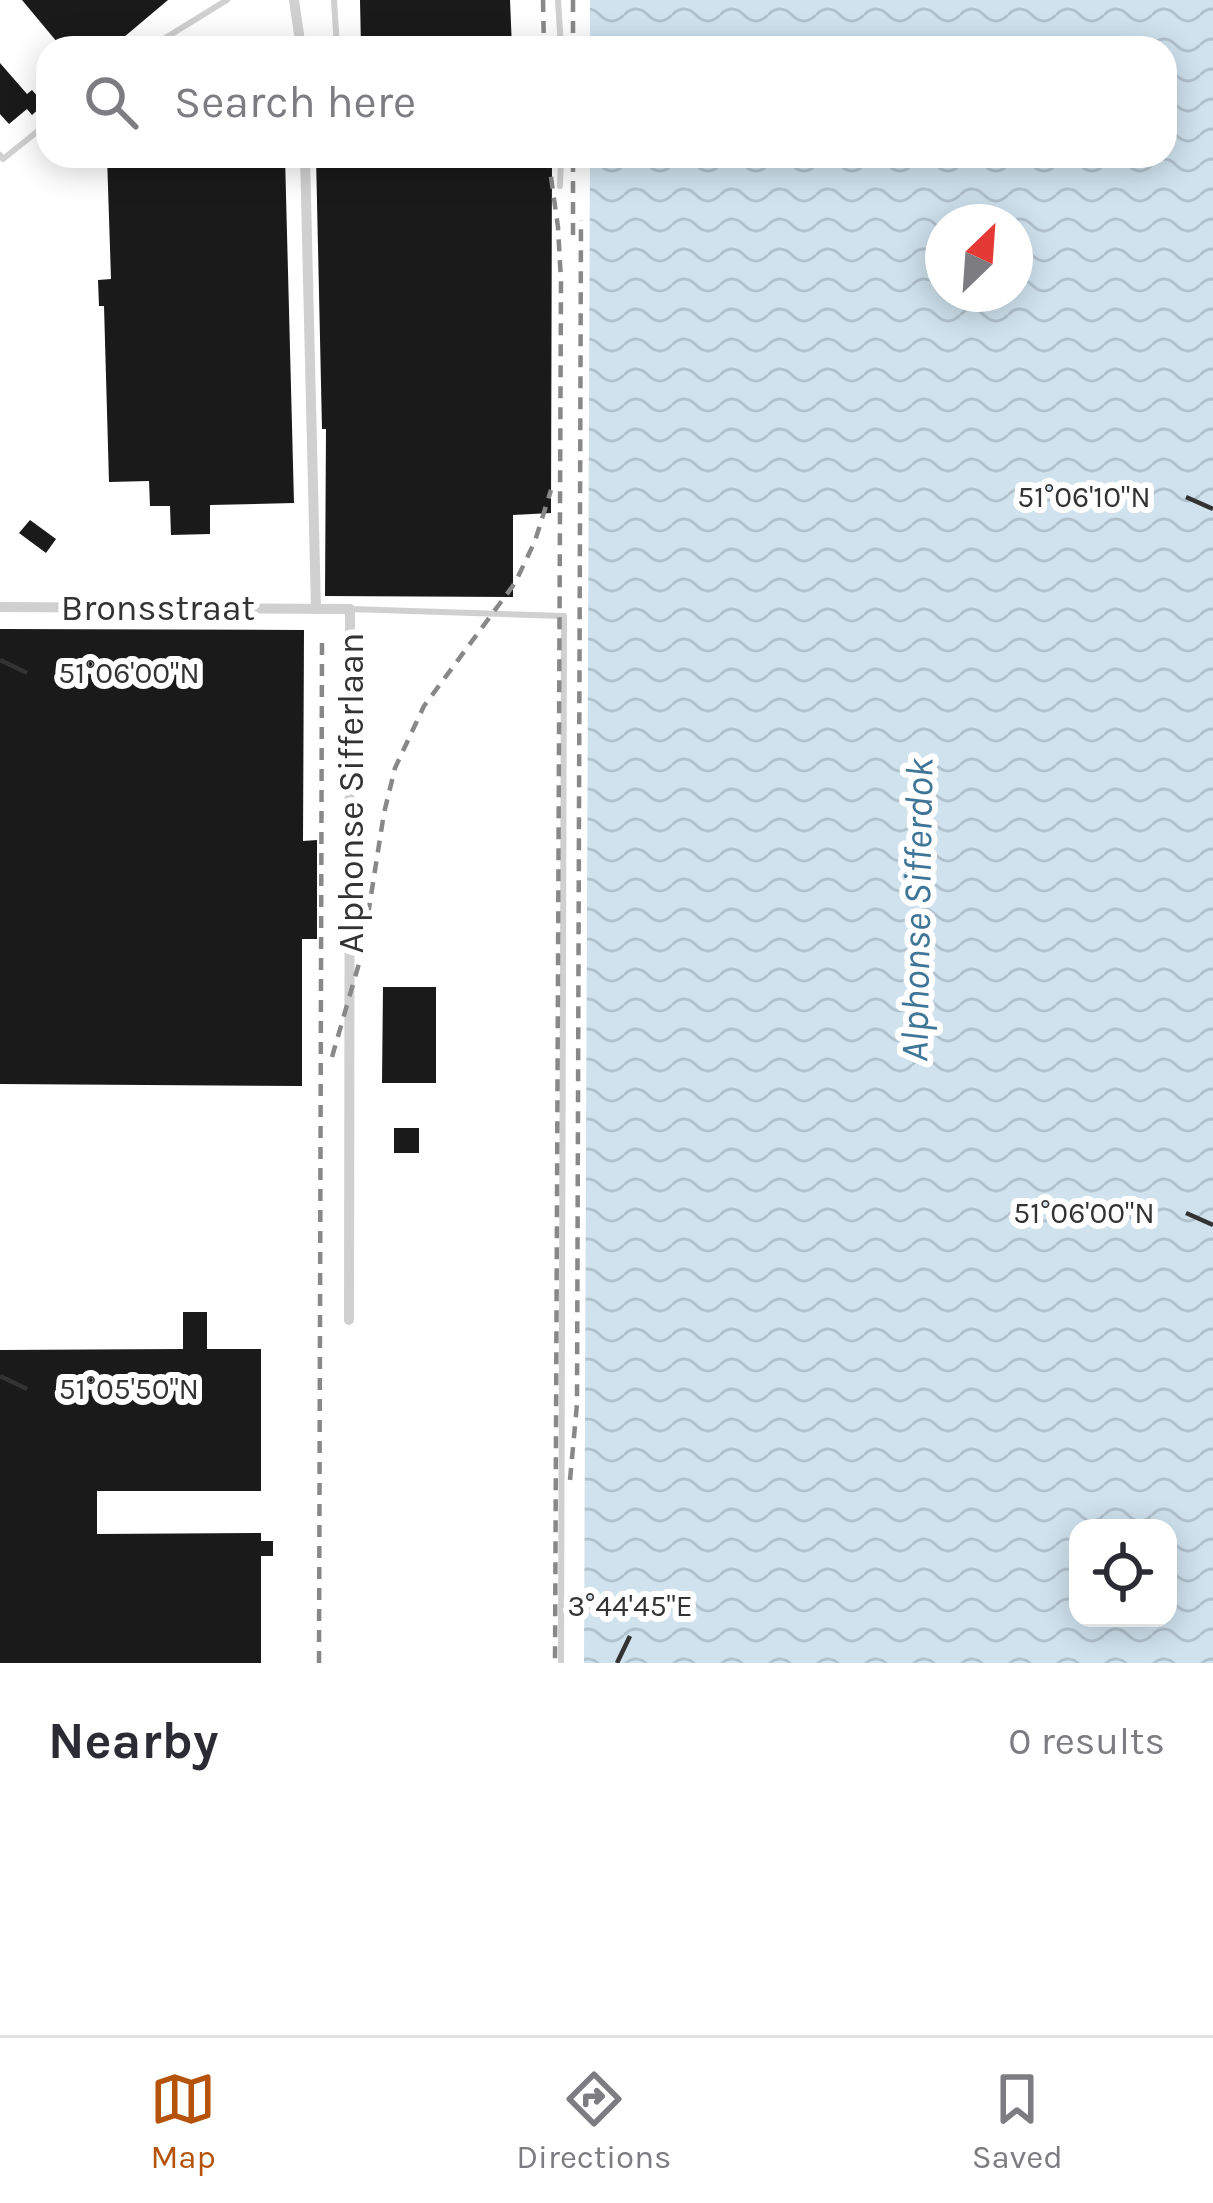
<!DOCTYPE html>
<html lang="en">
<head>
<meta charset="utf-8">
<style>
  :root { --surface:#fff; --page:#f7f7f7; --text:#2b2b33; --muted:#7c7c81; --line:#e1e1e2; --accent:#b45309 }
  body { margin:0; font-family:Karla,sans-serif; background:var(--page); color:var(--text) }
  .controls { position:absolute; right:36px; bottom:36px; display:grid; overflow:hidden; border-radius:24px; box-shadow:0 6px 30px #0003 }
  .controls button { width:108px; height:108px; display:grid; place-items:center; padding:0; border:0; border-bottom:3px solid var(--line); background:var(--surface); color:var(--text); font:60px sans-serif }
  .compass { position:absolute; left:925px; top:204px; width:108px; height:108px; border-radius:50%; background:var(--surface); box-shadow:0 6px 30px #0003; rotate:25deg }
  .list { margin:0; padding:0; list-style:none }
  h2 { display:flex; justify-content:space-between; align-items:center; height:156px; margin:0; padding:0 48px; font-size:51px }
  h2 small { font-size:39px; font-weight:400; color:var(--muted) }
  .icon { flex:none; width:66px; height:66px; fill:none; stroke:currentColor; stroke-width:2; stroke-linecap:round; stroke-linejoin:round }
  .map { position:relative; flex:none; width:1213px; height:1663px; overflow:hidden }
  .search { position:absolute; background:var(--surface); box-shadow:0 6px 30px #0003; left:36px; right:36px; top:36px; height:132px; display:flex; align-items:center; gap:30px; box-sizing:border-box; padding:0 42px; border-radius:36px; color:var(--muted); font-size:45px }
  .sheet { height:372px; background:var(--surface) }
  nav { display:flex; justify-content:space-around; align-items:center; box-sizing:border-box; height:168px; border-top:3px solid var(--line); background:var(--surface); font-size:33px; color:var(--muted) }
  nav a { display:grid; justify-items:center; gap:6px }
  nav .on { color:var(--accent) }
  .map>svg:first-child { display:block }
</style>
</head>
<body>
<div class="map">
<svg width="1213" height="1663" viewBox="0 0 1213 1663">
  <defs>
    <pattern id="water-waves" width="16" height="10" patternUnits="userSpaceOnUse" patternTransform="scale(3)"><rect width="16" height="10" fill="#cfe2ee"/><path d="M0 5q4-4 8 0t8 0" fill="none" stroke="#b2c2cd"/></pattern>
  </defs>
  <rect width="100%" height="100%" fill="#fff"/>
  <path fill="url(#water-waves)" fill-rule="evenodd" d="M590,0H1213V1663H584L590,156H1165V48H590ZM943,222H1015V294H943ZM1078,1528H1168V1618H1078Z"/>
  <g fill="#1a1a1a">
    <polygon points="22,0 168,0 111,48 62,48"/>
    <polygon points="360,0 510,0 512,48 361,48"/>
    <polygon points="0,63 27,94 32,90 44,104 32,115 27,109 9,124 0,114"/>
    <polygon points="107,156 285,156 294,503 210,505 210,534 171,535 170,506 150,506 149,481 109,482 104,306 99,306 98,280 111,279"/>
    <polygon points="316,156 552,156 551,513 513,515 513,597 325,596 326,429 322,429"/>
    <polygon points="30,520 56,539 46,553 19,533"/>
    <polygon points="0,629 304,630 303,841 317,840 317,939 302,939 302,1086 0,1084"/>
    <polygon points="383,987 436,987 436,1083 382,1083"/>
    <rect x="394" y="1128" width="25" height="25"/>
    <polygon points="183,1312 207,1312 207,1349 261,1349 261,1491 97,1491 97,1534 261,1533 261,1541 273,1541 273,1556 261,1556 261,1663 0,1663 0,1350 183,1349"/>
  </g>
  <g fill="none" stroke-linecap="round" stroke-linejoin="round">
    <g stroke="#d0d0d0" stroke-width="6">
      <polyline points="334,0 337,48"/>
      <polyline points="558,0 561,48"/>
      <polyline points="149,48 227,0"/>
      <polyline points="0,155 3,159 48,123"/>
      <polyline points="560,186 561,156"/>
      <polyline points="350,609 564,616 561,1663"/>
    </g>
    <g stroke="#d0d0d0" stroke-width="10">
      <polyline points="294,0 301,48"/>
      <polyline points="305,156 316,609"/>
      <polyline points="0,607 350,609 349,1320"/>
    </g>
    <g stroke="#888" stroke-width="4.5" stroke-dasharray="12 9" stroke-linecap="butt">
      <polyline points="543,0 544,48"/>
      <polyline points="573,0 573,48"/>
      <polyline points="548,156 558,227 561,281 555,1663"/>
      <polyline points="573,235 573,156"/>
      <polyline points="332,1057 362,953 384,813 395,768 424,706 515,583 535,541 551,490"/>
      <polyline points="570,1480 577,1404 581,220"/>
      <polyline points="319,1663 322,640"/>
    </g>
  </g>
  <path fill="none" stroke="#333" stroke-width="4.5" d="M1186,497L1213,509M0,660L27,673M1186,1213L1213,1225M0,1376L27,1389M617,1663L630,1636"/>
  <g text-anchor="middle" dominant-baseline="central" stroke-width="12" stroke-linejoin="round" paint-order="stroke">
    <g font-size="36" fill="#333" stroke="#fff">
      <text x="158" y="608">Bronsstraat</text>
      <text transform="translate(351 793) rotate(-90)">Alphonse Sifferlaan</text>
    </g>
    <g font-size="39" font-style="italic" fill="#3f7597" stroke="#fff">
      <text transform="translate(917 910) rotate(-89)">Alphonse Sifferdok</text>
    </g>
  </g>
  <g font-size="30" text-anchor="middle" fill="#333" stroke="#fff" stroke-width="12" stroke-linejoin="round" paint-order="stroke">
    <text x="1084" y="507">51°06'10"N</text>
    <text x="129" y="683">51°06'00"N</text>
    <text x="1084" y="1223">51°06'00"N</text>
    <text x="129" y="1399">51°05'50"N</text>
    <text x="630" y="1616">3°44'45"E</text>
  </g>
</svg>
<div class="controls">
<button><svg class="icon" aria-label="locate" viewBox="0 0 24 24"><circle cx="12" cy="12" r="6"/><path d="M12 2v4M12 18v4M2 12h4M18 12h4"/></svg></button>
</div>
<svg class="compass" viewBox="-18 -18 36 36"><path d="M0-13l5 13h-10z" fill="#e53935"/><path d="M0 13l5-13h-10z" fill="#7c7c81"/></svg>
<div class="search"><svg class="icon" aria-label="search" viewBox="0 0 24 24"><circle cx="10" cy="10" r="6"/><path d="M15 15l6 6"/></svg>Search here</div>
</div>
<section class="sheet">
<h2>Nearby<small>0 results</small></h2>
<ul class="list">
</ul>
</section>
<nav>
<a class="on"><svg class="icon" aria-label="map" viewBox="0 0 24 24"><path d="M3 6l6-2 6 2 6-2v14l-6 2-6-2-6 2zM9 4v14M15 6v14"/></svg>Map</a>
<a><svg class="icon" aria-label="directions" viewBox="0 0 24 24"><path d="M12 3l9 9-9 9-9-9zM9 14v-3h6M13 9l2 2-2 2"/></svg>Directions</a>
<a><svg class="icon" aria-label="saved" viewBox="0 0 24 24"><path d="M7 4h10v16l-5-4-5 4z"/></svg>Saved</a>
</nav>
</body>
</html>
